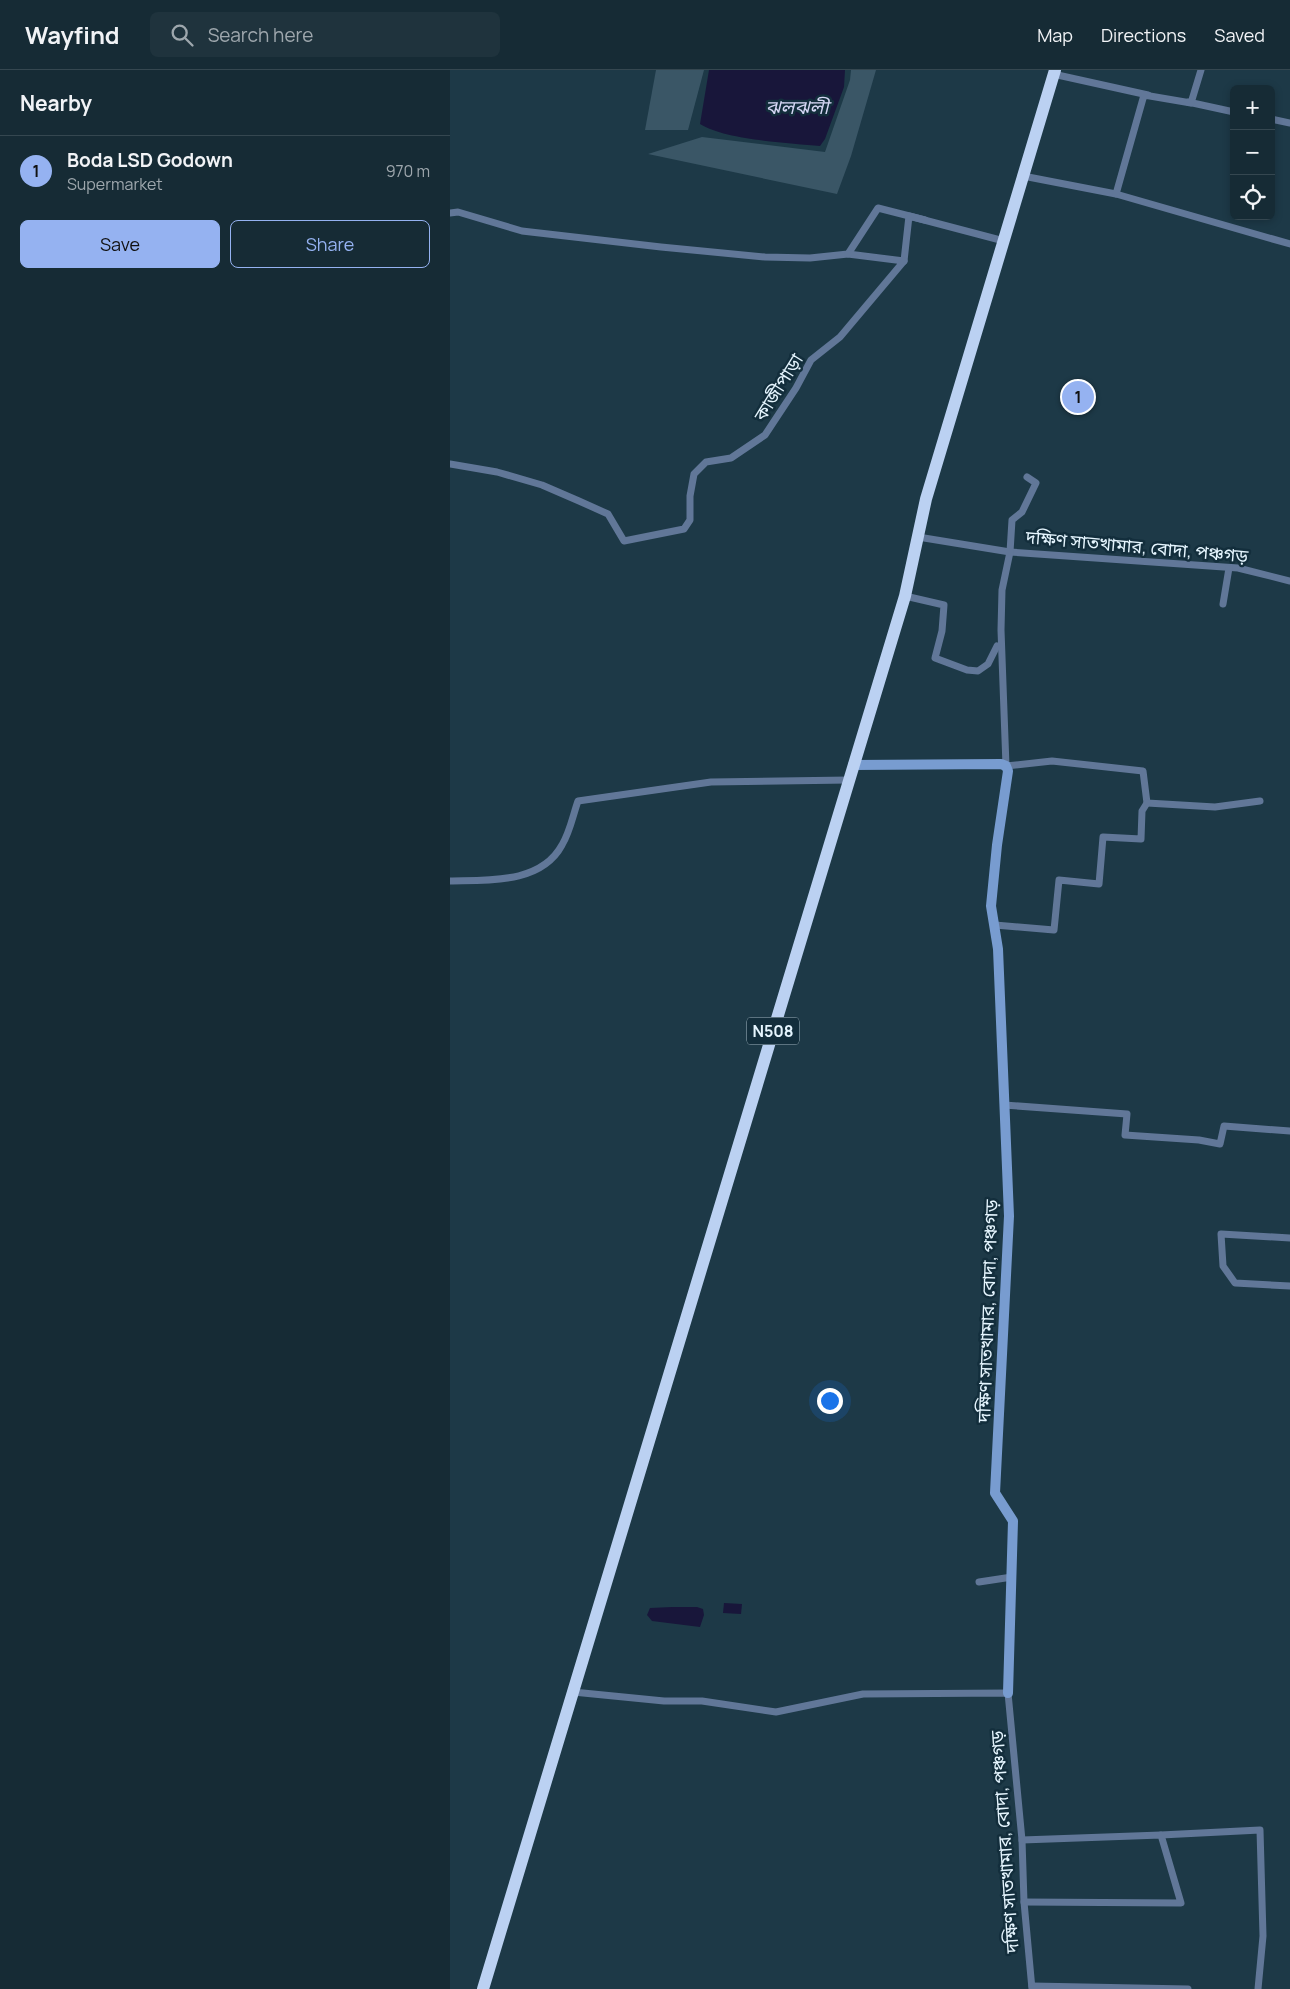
<!DOCTYPE html>
<html lang="en">
<head>
<meta charset="utf-8">
<style>
  :root { --surface:#162b35; --page:#1f333d; --text:#f1f3f6; --muted:#9ea7ad; --line:#354750; --accent:#95b2f1 }
  body { margin:0; font-family:Manrope,"Noto Sans Bengali",sans-serif; background:var(--page); color:var(--text) }
  .controls { position:absolute; right:15px; top:15px; display:grid; overflow:hidden; border-radius:8px; box-shadow:0 2px 8px #0003 }
  .controls button { width:45px; height:45px; display:grid; place-items:center; padding:0; border:0; border-bottom:1px solid var(--line); background:var(--surface); color:var(--text); font:25px sans-serif }
  .you { position:absolute; left:379px; top:1330px; width:18px; height:18px; margin:-12px; border:4px solid #fff; border-radius:50%; background:#1a73e8; box-shadow:0 0 0 8px #1a73e833 }
  .badge { display:grid; place-items:center; width:32px; height:32px; border-radius:50%; background:var(--accent); color:#111; font-size:16px; font-weight:700 }
  .pin { position:absolute; translate:-50% -50%; border:2px solid #fff; box-shadow:0 1px 5px #0006 }
  .list { margin:0; padding:0; list-style:none }
  h2 { display:flex; justify-content:space-between; align-items:center; height:65px; margin:0; padding:0 20px; font-size:21px }
  h2 small { font-size:16px; font-weight:400; color:var(--muted) }
  .list li { display:grid; grid-template-columns:32px 1fr auto; gap:15px; align-items:center; box-sizing:border-box; height:70px; padding:0 20px; border-top:1px solid var(--line) }
  .list b { display:block; font-size:19px; white-space:nowrap }
  .list p { margin:0; font-size:16px; white-space:nowrap; color:var(--muted) }
  .list em { font-size:16px; font-style:normal; color:var(--muted) }
  .actions { display:flex; gap:10px; padding:15px 20px }
  .actions a { flex:1; padding:11px 0; border:1px solid var(--accent); border-radius:8px; text-align:center; font-size:18px; color:var(--accent) }
  .actions .main { background:var(--accent); color:#111 }
  .icon { flex:none; width:28px; height:28px; fill:none; stroke:currentColor; stroke-width:2; stroke-linecap:round; stroke-linejoin:round }
  .map { position:relative; flex:none; width:840px; height:1919px; overflow:hidden }
  header { display:flex; align-items:center; gap:30px; box-sizing:border-box; height:70px; padding:0 25px; background:var(--surface); border-bottom:1px solid var(--line) }
  header strong { font-size:24px }
  nav { display:flex; gap:28px; margin-inline-start:auto; font-size:18px }
  .search { width:350px; height:45px; background:var(--page); display:flex; align-items:center; gap:12px; box-sizing:border-box; padding:0 18px; border-radius:8px; color:var(--muted); font-size:19px }
  main { display:flex }
  aside { flex:1; background:var(--surface) }
  .map>svg:first-child { display:block }
</style>
</head>
<body>
<header>
<strong>Wayfind</strong>
<div class="search"><svg class="icon" aria-label="search" viewBox="0 0 24 24"><circle cx="10" cy="10" r="6"/><path d="M15 15l6 6"/></svg>Search here</div>
<nav><a>Map</a><a>Directions</a><a>Saved</a></nav>
</header>
<main>
<aside>
<h2>Nearby<small></small></h2>
<ul class="list">
<li><span class="badge">1</span><div><b>Boda LSD Godown</b><p>Supermarket</p></div><em>970 m</em></li>
</ul>
<div class="actions"><a class="main">Save</a><a>Share</a></div>
</aside>
<div class="map">
<svg width="840" height="1919" viewBox="0 0 840 1919">
  <rect width="100%" height="100%" fill="#1d3947"/>
  <g fill="#3a5666">
    <polygon points="206,0 254,0 238,60 195,60"/>
    <polygon points="401,0 426,0 401,86 387,124 198,84 252,67 375,82 400,10"/>
  </g>
  <g fill="#18163a">
    <path d="M259,0H395L394,17L375,69L370,76C339,73 275,70 250,54Z"/>
    <polygon points="274,1533 292,1534 291,1544 273,1543"/>
    <polygon points="222,1537 247,1537 253,1539 254,1545 250,1557 202,1551 197,1545 200,1538"/>
  </g>
  <g fill="none" stroke-linecap="round" stroke-linejoin="round">
    <g stroke="#617798" stroke-width="7">
      <polyline points="603,4 698,25"/>
      <polyline points="738,32 784,42"/>
      <polyline points="821,49 840,53"/>
      <polyline points="573,106 666,124 840,174"/>
      <polyline points="666,124 694,25 741,33 751,0"/>
      <polyline points="0,143 8,142 72,161 211,177 315,187 360,188 398,184 428,138 475,150"/>
      <polyline points="454,191 459,146 554,171"/>
      <polyline points="0,394 47,402 92,415 129,431 158,444 174,471 234,459 240,450 240,426 244,404 256,392 281,388 315,365 346,318 361,290 390,267 454,191 398,184"/>
      <polyline points="577,407 586,413 572,442 562,450 560,482 788,498 840,511"/>
      <polyline points="468,467 560,482 552,520 551,560 556,696 602,691 693,701 697,733 765,737 810,731"/>
      <polyline points="455,526 494,535 492,561 485,588 517,600 528,601 538,594 547,576"/>
      <polyline points="773,534 779,498"/>
      <path d="M0,811C38,810 91,814 112,775C120,762 123,745 128,731L261,712L399,710"/>
      <polyline points="545,855 604,860 609,810 649,814 653,767 691,769 692,741 697,733"/>
      <polyline points="554,1035 677,1044 675,1065 749,1070 770,1074 774,1056 840,1061"/>
      <polyline points="840,1168 771,1164 773,1196 785,1213 840,1216"/>
      <polyline points="529,1512 562,1507"/>
      <polyline points="123,1622 214,1631 252,1631 326,1642 413,1624 558,1623 572,1770 574,1832 582,1919"/>
      <polyline points="711,1765 810,1760 813,1866 808,1919"/>
      <polyline points="572,1770 711,1765 731,1833 574,1832"/>
      <polyline points="582,1916 738,1919"/>
    </g>
    <polyline stroke="#789cd0" stroke-width="10" points="403,695 551,694 556,696 558,701 547,775 541,836 548,879 559,1146 545,1423 563,1451 558,1623"/>
    <polyline stroke="#bbd1f2" stroke-width="12" points="33,1919 455,526 476,429 605,0"/>
  </g>
  <g text-anchor="middle" dominant-baseline="central" stroke-width="5" stroke-linejoin="round" paint-order="stroke">
    <rect fill="#132e3c" stroke="#a6b9c4" stroke-width="1" x="297" y="947.5" width="52" height="27" rx="4"/>
    <g font-size="16" font-weight="bold" fill="#e5f5fe">
      <text x="323" y="961">N508</text>
    </g>
    <g font-size="18" fill="#e5f5fe" stroke="#132e3c">
      <text transform="translate(328 317) rotate(-58)">কাজীপাড়া</text>
      <text transform="translate(687 476) rotate(5)">দক্ষিণ সাতখামার, বোদা, পঞ্চগড়</text>
      <text transform="translate(537 1241) rotate(-88)">দক্ষিণ সাতখামার, বোদা, পঞ্চগড়</text>
      <text transform="translate(554 1772) rotate(-94)">দক্ষিণ সাতখামার, বোদা, পঞ্চগড়</text>
    </g>
    <g font-size="19" font-style="italic" fill="#d6d8f5" stroke="#132e3c">
      <text x="347" y="37">ঝলঝলী</text>
    </g>
  </g>
</svg>
<div class="controls">
<button>+</button>
<button>−</button>
<button><svg class="icon" aria-label="locate" viewBox="0 0 24 24"><circle cx="12" cy="12" r="6"/><path d="M12 2v4M12 18v4M2 12h4M18 12h4"/></svg></button>
</div>
<div class="you"></div>
<div class="pin badge" style="left:628px;top:327px">1</div>
</div>
</main>
</body>
</html>
